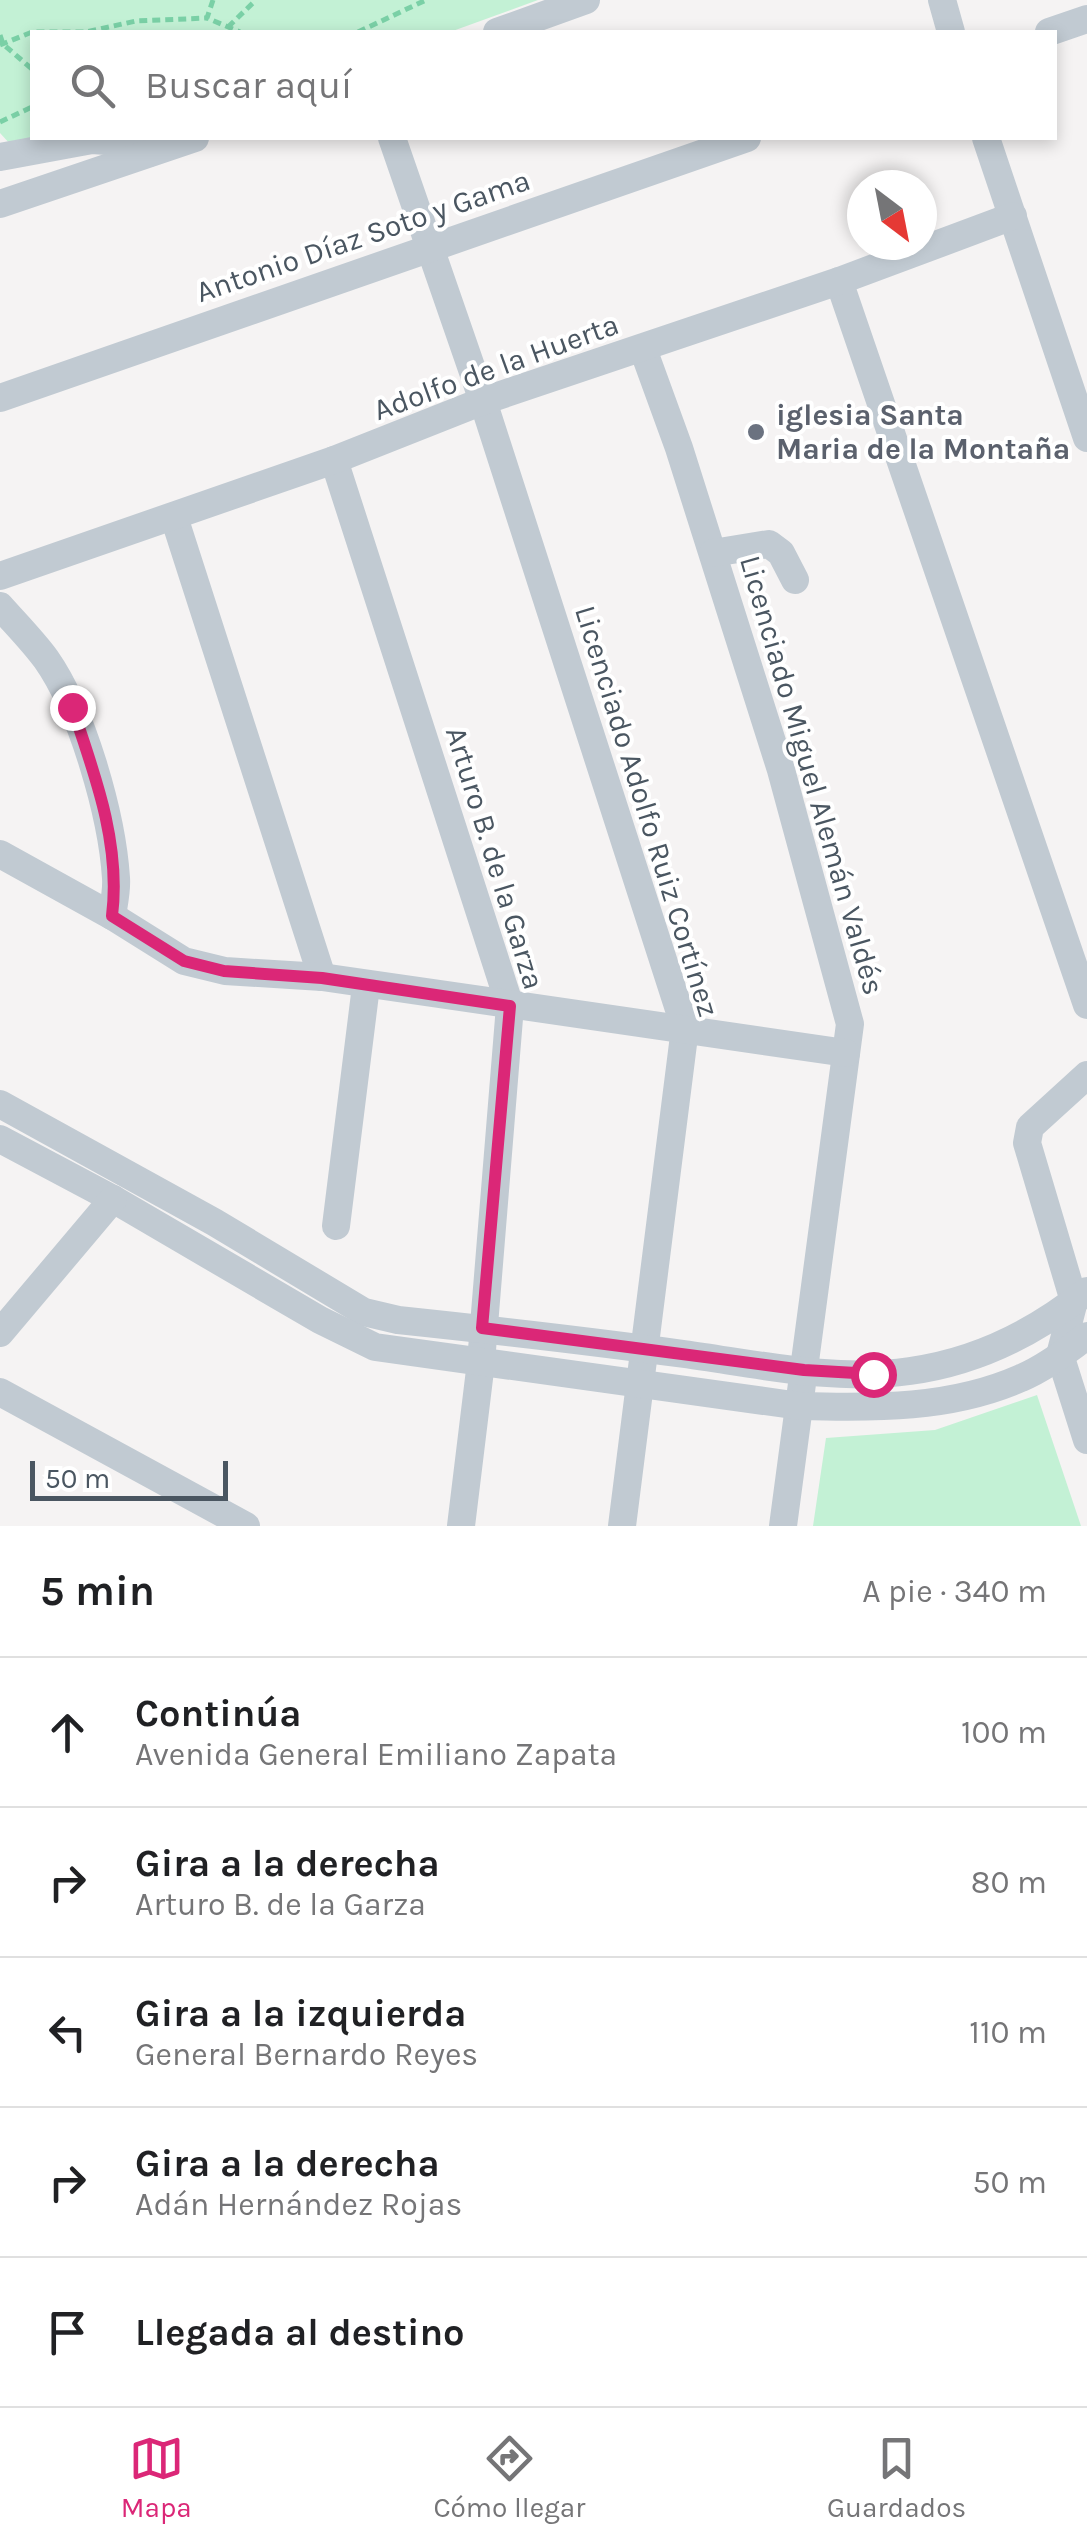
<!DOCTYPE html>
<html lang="es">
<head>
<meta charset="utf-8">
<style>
  :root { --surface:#fff; --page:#f2f2f2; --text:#202124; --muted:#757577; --line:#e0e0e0; --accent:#db2777 }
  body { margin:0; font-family:Karla,sans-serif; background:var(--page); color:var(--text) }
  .compass { position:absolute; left:847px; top:170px; width:90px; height:90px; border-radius:50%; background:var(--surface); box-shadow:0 5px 15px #0003; rotate:148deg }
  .scale { position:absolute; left:30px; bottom:25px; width:198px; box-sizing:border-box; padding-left:10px; border:5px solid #4a5661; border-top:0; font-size:28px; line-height:35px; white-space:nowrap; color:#4a5661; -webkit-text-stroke:8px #fff; paint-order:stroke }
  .stop { position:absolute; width:30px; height:30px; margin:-22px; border:8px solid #db2777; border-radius:50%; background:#fff }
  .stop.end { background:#db2777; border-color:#fff; box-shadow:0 2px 10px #0008 }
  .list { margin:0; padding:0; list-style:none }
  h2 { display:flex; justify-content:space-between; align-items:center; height:130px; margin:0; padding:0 40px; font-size:42px }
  h2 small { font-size:32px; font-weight:400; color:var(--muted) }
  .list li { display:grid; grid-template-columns:65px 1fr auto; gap:30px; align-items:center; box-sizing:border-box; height:150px; padding:0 40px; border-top:2px solid var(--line) }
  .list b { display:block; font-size:38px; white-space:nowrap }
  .list p { margin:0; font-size:32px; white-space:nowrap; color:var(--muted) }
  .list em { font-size:32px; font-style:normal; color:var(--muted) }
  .icon { flex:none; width:55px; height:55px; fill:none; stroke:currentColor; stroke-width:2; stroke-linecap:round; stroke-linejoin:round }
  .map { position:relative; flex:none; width:1087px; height:1526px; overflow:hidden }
  .search { position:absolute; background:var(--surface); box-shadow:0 5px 15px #0003; left:30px; right:30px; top:30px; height:110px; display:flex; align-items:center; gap:25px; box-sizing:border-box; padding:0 35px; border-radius:0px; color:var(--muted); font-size:38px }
  .sheet { height:880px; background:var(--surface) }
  nav { display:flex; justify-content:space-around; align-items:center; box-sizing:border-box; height:140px; border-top:2px solid var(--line); background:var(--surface); font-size:28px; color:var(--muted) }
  nav a { display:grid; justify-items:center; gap:5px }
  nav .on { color:var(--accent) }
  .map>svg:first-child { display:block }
</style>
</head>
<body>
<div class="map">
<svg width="1087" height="1526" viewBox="0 0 1087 1526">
  <rect width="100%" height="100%" fill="#f5f3f3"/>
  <g fill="#c3f1d5">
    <polygon points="0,0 538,0 450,32 32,32 32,138 11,145 0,133"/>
    <polygon points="1037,1395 1081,1526 813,1526 826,1438 935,1430"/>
  </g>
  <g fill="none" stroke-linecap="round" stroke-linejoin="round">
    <g stroke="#7ad0a6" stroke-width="5" stroke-dasharray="8 5" stroke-linecap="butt">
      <polyline points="213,0 207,18 240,32"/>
      <polyline points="228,27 256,0"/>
      <polyline points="358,32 426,0"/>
      <polyline points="0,35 3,44 32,69"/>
      <polyline points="0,45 32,32 86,32 136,21 207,18"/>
      <polyline points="0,122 32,107"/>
    </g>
    <g stroke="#c1cad2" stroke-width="28">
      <polyline points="942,0 951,32"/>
      <polyline points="497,32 586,0"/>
      <polyline points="1049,32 1087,19"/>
      <polyline points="392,138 483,401 685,1028 622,1526"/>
      <polyline points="986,138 1087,438"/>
      <polyline points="0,157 92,140 122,142 149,153"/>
      <polyline points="0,204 195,138"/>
      <polyline points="839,281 1087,1005"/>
      <polyline points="643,349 679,448 781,770 850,1024 783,1526"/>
      <polyline points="0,398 747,138"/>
      <polyline points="334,460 510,1006 481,1362 461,1526"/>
      <polyline points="174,517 322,977"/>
      <polyline points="713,553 769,544 781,553 795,580"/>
      <polyline points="0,576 334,460 483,401 839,281 1013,216"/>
      <path d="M0,606C15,623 32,640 46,659C82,710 112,815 116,878C117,890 114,903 112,916"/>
      <polyline points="0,854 112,916 184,961 225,971 322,977 846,1053"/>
      <polyline points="1087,1075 1030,1127 1027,1143 1074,1301 1060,1355 1087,1440"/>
      <path d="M0,1104L214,1222L364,1312L398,1320C493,1330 589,1341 684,1354C757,1364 835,1382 910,1371C976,1362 1036,1332 1087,1291"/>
      <path d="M0,1139L113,1199L320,1320L375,1347L800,1406C875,1408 951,1409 1021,1378C1045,1368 1066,1351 1087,1336"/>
      <polyline points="336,1226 366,986"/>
      <polyline points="0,1333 113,1199"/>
      <polyline points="0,1392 246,1526"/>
    </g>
  </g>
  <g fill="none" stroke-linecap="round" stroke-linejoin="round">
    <path stroke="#db2777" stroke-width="12" d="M72,707C95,775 121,844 112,916L184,961L224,971L322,978L510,1006L482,1328L804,1370L873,1374"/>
  </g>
  <circle fill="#6b7280" stroke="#fff" stroke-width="4" cx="756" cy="432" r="10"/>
  <g text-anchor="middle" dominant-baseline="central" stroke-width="8" stroke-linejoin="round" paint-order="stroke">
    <g font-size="30" fill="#4a5661" stroke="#fff">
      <text transform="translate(363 236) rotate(-19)">Antonio Díaz Soto y Gama</text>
      <text transform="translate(496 367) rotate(-20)">Adolfo de la Huerta</text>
      <text transform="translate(812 775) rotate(74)">Licenciado Miguel Alemán Valdés</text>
      <text transform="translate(647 811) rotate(73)">Licenciado Adolfo Ruiz Cortínez</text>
      <text transform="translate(495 858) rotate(73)">Arturo B. de la Garza</text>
    </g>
    <g font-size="30" font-weight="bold" fill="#5b616d" stroke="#fff" text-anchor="start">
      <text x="776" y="415">iglesia Santa<tspan x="776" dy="34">Maria de la Montaña</tspan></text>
    </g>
  </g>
</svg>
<svg class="compass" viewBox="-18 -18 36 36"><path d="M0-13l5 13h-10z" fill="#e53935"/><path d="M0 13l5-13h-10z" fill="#757577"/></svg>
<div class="scale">50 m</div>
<div class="stop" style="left:873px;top:1374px"></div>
<div class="stop end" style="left:72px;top:707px"></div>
<div class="search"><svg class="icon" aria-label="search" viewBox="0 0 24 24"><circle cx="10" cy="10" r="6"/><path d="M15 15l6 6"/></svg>Buscar aquí</div>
</div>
<section class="sheet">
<h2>5 min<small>A pie · 340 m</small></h2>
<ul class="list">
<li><svg class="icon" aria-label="ahead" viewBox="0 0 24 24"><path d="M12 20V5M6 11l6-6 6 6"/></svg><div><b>Continúa</b><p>Avenida General Emiliano Zapata</p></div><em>100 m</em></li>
<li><svg class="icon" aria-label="right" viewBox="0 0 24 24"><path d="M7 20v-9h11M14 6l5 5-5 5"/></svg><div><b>Gira a la derecha</b><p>Arturo B. de la Garza</p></div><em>80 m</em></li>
<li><svg class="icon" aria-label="left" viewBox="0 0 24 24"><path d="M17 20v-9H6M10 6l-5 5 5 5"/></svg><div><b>Gira a la izquierda</b><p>General Bernardo Reyes</p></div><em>110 m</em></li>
<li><svg class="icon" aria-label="right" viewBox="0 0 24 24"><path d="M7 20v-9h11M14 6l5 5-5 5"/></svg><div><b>Gira a la derecha</b><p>Adán Hernández Rojas</p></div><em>50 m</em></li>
<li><svg class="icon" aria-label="arrive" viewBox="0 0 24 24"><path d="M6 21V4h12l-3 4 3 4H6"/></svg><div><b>Llegada al destino</b></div></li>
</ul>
</section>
<nav>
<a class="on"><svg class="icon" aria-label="map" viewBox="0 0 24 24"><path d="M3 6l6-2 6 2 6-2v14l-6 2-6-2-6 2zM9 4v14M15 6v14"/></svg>Mapa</a>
<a><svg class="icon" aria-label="directions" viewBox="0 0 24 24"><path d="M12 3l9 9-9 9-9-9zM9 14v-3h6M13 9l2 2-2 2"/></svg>Cómo llegar</a>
<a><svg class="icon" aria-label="saved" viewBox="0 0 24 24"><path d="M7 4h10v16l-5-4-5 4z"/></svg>Guardados</a>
</nav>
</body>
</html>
